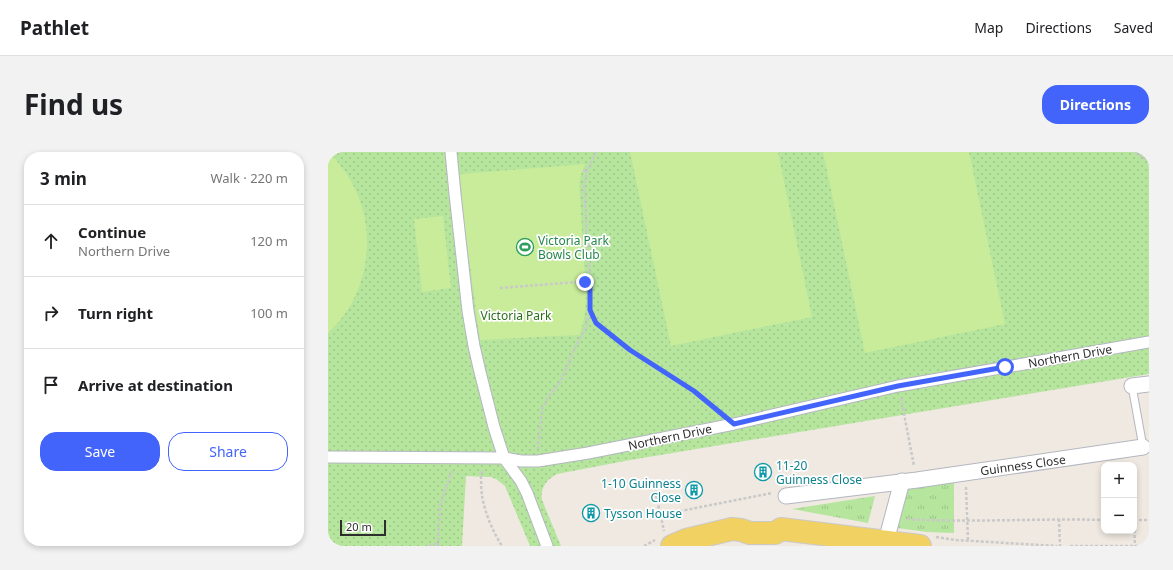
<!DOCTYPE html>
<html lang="en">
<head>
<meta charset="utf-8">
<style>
  :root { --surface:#fff; --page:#f2f2f2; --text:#202124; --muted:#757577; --line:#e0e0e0; --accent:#4264fb }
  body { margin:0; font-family:"Noto Sans",sans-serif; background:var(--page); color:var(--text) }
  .controls { position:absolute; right:12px; bottom:12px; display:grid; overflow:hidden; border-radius:8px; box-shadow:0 2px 6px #0003 }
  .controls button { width:36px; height:36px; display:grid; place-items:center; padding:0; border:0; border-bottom:1px solid var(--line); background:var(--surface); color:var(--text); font:20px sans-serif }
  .scale { position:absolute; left:12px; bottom:10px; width:46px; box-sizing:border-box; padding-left:4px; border:2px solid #2e2e2e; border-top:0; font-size:11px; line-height:14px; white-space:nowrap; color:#2e2e2e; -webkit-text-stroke:3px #fff; paint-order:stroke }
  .stop { position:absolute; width:12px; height:12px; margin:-9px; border:3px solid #4264fb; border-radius:50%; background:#fff }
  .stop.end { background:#4264fb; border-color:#fff; box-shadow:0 1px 4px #0008 }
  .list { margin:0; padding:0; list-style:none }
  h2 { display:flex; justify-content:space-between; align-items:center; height:52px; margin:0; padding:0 16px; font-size:17px }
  h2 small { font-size:13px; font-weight:400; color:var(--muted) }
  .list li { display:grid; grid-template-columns:26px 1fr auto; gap:12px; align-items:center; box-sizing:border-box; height:72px; padding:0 16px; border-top:1px solid var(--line) }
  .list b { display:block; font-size:15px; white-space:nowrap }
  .list p { margin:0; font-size:13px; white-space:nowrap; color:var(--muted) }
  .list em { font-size:13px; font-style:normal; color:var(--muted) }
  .actions { display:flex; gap:8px; padding:12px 16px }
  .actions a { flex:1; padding:9px 0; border:1px solid var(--accent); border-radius:16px; text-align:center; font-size:14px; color:var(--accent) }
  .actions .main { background:var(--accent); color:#fff }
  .icon { flex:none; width:22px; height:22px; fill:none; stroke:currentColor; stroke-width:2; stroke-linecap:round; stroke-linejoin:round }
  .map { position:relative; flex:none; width:821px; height:394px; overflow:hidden; border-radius:16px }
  header { display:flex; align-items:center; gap:24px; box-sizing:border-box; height:56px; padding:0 20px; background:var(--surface); border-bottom:1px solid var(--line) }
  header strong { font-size:19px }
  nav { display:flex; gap:22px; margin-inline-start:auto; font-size:14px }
  .intro { display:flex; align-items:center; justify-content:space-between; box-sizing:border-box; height:96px; padding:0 24px }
  h1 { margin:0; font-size:28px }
  .button { padding:10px 18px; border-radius:16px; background:var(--accent); color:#fff; font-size:14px; font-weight:700 }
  main { display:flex; gap:24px; padding:0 24px }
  aside { flex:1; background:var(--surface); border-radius:16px; box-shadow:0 2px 6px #0003 }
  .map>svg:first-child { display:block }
</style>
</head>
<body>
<header>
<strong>Pathlet</strong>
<nav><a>Map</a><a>Directions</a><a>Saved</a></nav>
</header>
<div class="intro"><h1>Find us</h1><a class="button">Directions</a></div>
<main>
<aside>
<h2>3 min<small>Walk · 220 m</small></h2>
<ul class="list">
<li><svg class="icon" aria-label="ahead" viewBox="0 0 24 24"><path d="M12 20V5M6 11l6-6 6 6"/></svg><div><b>Continue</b><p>Northern Drive</p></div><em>120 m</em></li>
<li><svg class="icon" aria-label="right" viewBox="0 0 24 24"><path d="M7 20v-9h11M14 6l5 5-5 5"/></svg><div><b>Turn right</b></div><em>100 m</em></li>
<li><svg class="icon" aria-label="arrive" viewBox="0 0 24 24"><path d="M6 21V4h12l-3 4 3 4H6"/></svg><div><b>Arrive at destination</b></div></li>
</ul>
<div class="actions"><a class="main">Save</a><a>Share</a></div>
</aside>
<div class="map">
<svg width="821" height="394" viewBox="0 0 821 394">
  <defs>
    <pattern id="grass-tufts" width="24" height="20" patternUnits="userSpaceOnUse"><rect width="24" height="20" fill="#b6e59e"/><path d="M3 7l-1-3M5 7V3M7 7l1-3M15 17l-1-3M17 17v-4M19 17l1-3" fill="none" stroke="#9dc588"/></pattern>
    <pattern id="park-dots" width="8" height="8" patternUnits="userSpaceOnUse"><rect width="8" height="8" fill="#b6e59e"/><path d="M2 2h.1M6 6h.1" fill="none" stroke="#9dc588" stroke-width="1.8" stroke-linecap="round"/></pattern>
  </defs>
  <rect width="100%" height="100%" fill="#efe9e1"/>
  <g fill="url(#grass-tufts)">
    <polygon points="626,328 626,381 599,380 569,376 578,335"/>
    <polygon points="547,344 540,371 464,357"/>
  </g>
  <path fill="url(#park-dots)" d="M0,0H821V222L302,308L229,322C218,328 212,336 214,348L233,394H202L177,334L168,327L163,325L138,324L134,394H0Z"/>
  <g fill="#c9ec9a">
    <path d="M0,0L2,1C11,11 18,20 24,31C51,80 41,144 0,181Z"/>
    <polygon points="302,0 450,0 484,165 343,194"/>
    <polygon points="495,0 641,0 677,172 537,201"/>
    <path d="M257,12L253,23L251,33C253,56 254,78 255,101C257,127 262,158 251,183L152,188L136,69L132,22Z"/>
    <polygon points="115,64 123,136 94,140 86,67"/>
  </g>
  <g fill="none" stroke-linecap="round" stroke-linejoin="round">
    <g stroke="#b4b7c1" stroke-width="9">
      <polyline id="service" points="804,234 815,295"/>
    </g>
    <g stroke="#b4b7c1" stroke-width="13">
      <g id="pedestrian">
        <polyline points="123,0 127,42 140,159 146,194 152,220 166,275 176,306 193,329 199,341 219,394"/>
        <polyline points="0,305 176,306 193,309 210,309 260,301 406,272 570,234 821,190"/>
      </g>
    </g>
    <g stroke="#b4b7c1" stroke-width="17">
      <g id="minor">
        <polyline points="804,234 821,232"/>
        <polyline points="458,344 589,328 815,295"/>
        <polyline points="559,389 561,378 574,329"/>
      </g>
    </g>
    <g stroke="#c9c9c9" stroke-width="24">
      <polyline id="primary" points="344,394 358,388 404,377 413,378 422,381 447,381 453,377 592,394"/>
    </g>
    <g stroke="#c9c9c9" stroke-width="2.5" stroke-dasharray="3 2" stroke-linecap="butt">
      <polyline points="268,0 259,20 256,33 262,129 262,158 268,171 302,198 366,239 393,261"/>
      <polyline points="807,0 821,9"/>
      <polyline points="255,18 259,20"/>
      <polyline points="172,136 262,129"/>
      <polyline points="573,246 586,314"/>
      <polyline points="210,297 214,257 221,244 231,232 237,220 245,200 257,177 262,159"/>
      <path d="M153,319C153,327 153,336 154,344C157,361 165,380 174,394"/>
      <polyline points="326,334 336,379"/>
      <polyline points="638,335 640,389"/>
      <polyline points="332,363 444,341"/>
      <path d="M579,367C644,371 710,366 776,368"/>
      <polyline points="731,367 732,394"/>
      <polyline points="806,368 807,394"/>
      <polyline points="806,368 821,368"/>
      <polyline points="608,385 628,388 729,394"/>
      <polyline points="66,394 67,394"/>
      <polyline points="101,394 110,391"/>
      <polyline points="110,394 112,354 122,324 125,319"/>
      <polyline points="316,394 327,388"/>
      <polyline points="742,394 821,394"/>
    </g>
    <use href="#service" stroke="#fff" stroke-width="7"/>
    <use href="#pedestrian" stroke="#fff" stroke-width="11"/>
    <use href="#minor" stroke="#fff" stroke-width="15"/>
    <use href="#primary" stroke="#f2d163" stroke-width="22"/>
  </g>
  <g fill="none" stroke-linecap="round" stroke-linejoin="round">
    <polyline stroke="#4264fb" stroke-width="5" points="257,130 262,129 262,158 268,171 302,198 366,239 406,272 570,234 677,215"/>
  </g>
  <defs>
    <g id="stadium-ring" transform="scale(0.9)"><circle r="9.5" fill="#fff" stroke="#2e9e5b" stroke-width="1.5"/><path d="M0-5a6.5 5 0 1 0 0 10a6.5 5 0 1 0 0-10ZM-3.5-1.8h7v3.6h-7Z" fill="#2e9e5b"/></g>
    <g id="building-ring" transform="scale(0.9)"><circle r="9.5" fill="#fff" stroke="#0f9aa8" stroke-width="1.5"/><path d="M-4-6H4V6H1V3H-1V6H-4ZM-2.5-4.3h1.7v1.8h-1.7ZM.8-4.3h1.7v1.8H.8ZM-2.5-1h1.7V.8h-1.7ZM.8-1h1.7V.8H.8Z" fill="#0f9aa8"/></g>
  </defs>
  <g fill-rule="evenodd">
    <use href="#stadium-ring" x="197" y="95"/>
    <use href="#building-ring" x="435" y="320"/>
    <use href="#building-ring" x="366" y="338"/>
    <use href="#building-ring" x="263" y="361"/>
  </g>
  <g text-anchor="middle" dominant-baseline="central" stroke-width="3.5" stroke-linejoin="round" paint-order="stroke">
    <g font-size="12" fill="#27864d" stroke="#fff" text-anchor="start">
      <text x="210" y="88">Victoria Park<tspan x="210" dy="14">Bowls Club</tspan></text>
    </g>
    <g font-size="12" fill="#2c6e1b" stroke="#fff">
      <text x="188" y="163">Victoria Park</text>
    </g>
    <g font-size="12" fill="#2e2e2e" stroke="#fff">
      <text transform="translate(742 204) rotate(-10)">Northern Drive</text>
      <text transform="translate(342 285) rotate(-12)">Northern Drive</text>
      <text transform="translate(695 313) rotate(-8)">Guinness Close</text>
    </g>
    <g font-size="12" fill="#0d838f" stroke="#fff" text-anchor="start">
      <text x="448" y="313">11-20<tspan x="448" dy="14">Guinness Close</tspan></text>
      <text x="353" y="331" text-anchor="end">1-10 Guinness<tspan x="353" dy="14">Close</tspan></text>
      <text x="276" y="361">Tysson House</text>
    </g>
  </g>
</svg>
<div class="controls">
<button>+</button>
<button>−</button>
</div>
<div class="scale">20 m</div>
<div class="stop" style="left:677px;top:215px"></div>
<div class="stop end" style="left:257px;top:130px"></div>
</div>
</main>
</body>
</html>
